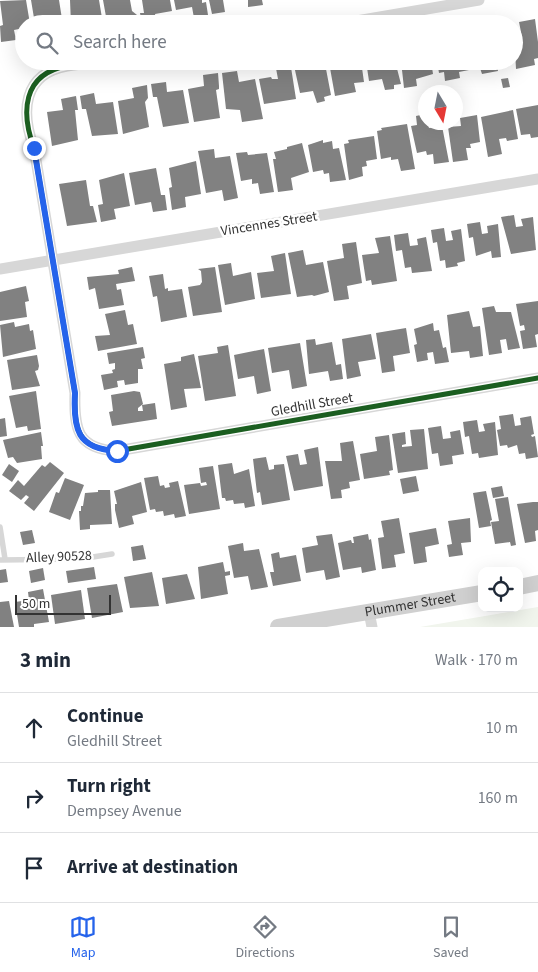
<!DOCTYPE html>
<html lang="en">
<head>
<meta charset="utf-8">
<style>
  :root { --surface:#fff; --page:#f2f2f3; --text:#1f2937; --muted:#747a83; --line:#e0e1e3; --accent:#2563eb }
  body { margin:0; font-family:"Source Sans 3",sans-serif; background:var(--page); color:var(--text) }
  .controls { position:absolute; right:15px; bottom:15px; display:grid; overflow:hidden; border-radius:10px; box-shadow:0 5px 20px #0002 }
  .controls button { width:45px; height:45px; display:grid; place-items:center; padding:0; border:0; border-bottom:1px solid var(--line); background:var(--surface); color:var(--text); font:25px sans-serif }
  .compass { position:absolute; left:418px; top:85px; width:45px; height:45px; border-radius:50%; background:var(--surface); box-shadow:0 5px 20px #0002; rotate:170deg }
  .scale { position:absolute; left:15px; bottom:12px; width:96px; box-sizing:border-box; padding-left:5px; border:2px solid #333; border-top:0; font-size:14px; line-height:18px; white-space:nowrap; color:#333; -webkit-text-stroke:4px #fff; paint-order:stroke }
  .stop { position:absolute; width:15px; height:15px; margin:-11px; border:4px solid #2563eb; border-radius:50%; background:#fff }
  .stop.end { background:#2563eb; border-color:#fff; box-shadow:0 1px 5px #0008 }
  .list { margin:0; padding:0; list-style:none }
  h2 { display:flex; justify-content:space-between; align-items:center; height:65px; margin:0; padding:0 20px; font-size:21px }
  h2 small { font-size:16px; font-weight:400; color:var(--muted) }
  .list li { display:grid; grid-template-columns:32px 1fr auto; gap:15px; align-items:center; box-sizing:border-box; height:70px; padding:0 20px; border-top:1px solid var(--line) }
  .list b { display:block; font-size:19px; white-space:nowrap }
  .list p { margin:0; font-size:16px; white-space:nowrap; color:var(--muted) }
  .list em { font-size:16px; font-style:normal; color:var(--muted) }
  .icon { flex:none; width:28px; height:28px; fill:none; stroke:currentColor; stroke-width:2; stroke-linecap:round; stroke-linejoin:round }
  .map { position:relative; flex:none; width:538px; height:627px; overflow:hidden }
  .search { position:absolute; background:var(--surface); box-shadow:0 5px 20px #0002; left:15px; right:15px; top:15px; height:55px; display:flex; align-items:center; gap:12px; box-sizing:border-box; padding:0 18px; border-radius:28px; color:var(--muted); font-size:19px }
  .sheet { height:275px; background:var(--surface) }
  nav { display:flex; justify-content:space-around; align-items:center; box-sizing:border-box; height:70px; border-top:1px solid var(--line); background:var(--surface); font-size:14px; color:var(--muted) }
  nav a { display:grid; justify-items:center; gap:2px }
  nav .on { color:var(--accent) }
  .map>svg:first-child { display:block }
</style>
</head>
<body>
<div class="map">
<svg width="538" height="627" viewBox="0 0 538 627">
  <rect width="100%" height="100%" fill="#fff"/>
  <polygon fill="#f1f5ed" points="538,607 538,627 420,627"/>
  <g fill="#818181">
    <polygon points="26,0 30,24 24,24 24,28 14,30 16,40 1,42 0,26 3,25 0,1"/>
    <polygon points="31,0 59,0 62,19 65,19 66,24 35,24"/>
    <polygon points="70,0 99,0 102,18 85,21 86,24 71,24"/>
    <polygon points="103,0 130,0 132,11 137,15 138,24 123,24 122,19 107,22"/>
    <polygon points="142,0 170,0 172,11 155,14 157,24 142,24 140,13 144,13"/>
    <polygon points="174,0 202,0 202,3 206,2 208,15 194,18 192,7 176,10"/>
    <polygon points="209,0 223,0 225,12 212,14"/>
    <polygon points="248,0 262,0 263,5 248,7"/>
    <polygon points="535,19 538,42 538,58 534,59 535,65 516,69 514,33 516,38 522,37 519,22"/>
    <polygon points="290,61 296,99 264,104 259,79 271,77 272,79 278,79 275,63"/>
    <polygon points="293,61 308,61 309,69 326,69 331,95 324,97 325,101 317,103 313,91 300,93"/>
    <polygon points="346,61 361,61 364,82 354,83 356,92 335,96 330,68 340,67 339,64"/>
    <polygon points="366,61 395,61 401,84 394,85 394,89 385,90 382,79 369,81"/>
    <polygon points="401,61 431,61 433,74 416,79 417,86 404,88"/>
    <polygon points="437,61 467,61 469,70 459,72 460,78 445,81 444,72 439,73"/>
    <polygon points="473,61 504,61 504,64 497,65 498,71 482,74 480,68 474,69"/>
    <polygon points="237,71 239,82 255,79 263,119 242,122 240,110 226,109 222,73"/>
    <polygon points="218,73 219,86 219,89 216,90 220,118 194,122 188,89 204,86 203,75"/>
    <polygon points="508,78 510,87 503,88 501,79"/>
    <polygon points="166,82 167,92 183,90 189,123 163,127 157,97 153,97 151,84"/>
    <polygon points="147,85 148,98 145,102 149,127 123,134 118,101 134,98 132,88"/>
    <polygon points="94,93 96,104 113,102 118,134 92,136 86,109 82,109 80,96"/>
    <polygon points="76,96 78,110 75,110 78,140 52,146 47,112 63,110 61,99"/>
    <polygon points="538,105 538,137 531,138 530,134 521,135 516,109"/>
    <polygon points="513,110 518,139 507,141 506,138 499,139 502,154 488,157 481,117"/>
    <polygon points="425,114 429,128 442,126 449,162 434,164 433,154 427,155 426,151 417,153 411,126 417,125 416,116"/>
    <polygon points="477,115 480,142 470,144 471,148 466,148 468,160 453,162 448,127 461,126 460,118"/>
    <polygon points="407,124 415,169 401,171 398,159 391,160 391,157 381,159 377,131 382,130 381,128"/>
    <polygon points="374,136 377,159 366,161 367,166 362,167 363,176 349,180 344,144 349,143 348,140"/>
    <polygon points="323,140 323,143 332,141 333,149 339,148 346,180 330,182 329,173 324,174 323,170 313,172 308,145"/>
    <polygon points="302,143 309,172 291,178 293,190 278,192 273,159 276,159 274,152 287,149 287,147"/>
    <polygon points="214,149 215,158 230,156 238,198 224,201 222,190 206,193 198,151"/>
    <polygon points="247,152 248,155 267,153 274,192 260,194 258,183 252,184 252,179 241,181 236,153"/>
    <polygon points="196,161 201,194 185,197 186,207 172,210 169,188 172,187 169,168"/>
    <polygon points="156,168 161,195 165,195 167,210 153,212 151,202 135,205 129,173"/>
    <polygon points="124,173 130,206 114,209 116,219 101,222 98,205 103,204 99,180"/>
    <polygon points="86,180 90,206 93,206 97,222 67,226 59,184"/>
    <polygon points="514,215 516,227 523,226 521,219 533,217 536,250 511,254 501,217"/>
    <polygon points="480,222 482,234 488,233 487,226 498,224 501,257 492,258 491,251 476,256 473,237 469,238 467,224"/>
    <polygon points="444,228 446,241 453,240 451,231 461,229 465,261 457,263 458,266 446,268 445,260 440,261 437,242 433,243 431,230"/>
    <polygon points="408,233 410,246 418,245 417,239 426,237 432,271 412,273 411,267 405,268 402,250 396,251 394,235"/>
    <polygon points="390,236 397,281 372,285 371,280 366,281 362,255 379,253 375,238"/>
    <polygon points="356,242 362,283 347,286 349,299 334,301 327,261 344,258 342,244"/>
    <polygon points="303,250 306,265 323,262 329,292 314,296 312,295 297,297 288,253"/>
    <polygon points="285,253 291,294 261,298 257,273 274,271 271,256"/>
    <polygon points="231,263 233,276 251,272 255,299 225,305 218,265"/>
    <polygon points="132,267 135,281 116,284 117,290 121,289 124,305 99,309 95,288 89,290 87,277 119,274 118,270"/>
    <polygon points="215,267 222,312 193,316 188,287 200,285 202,282 201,271 198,269"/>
    <polygon points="163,274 165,289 168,288 168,291 182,289 187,317 161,322 157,296 153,297 149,276"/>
    <polygon points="26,286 29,301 25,302 27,317 0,321 0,292"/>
    <polygon points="538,301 538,334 535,335 537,347 523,349 520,331 525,330 524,325 520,326 516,304"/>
    <polygon points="494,306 496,312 511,312 520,348 508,350 506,339 500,340 502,353 489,355 482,308"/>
    <polygon points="125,310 128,325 133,324 137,344 98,351 95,336 110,335 105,314"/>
    <polygon points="469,311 473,327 480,326 483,356 470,358 469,351 451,353 447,315"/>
    <polygon points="14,322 15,327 29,324 30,331 33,330 36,349 3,357 0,325"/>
    <polygon points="433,323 434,331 439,330 443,348 446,347 449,362 435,364 433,352 427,353 428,360 417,362 414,345 417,344 414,329"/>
    <polygon points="406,328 410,353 393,356 395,371 382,373 376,333"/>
    <polygon points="371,334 376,359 358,362 361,376 347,379 342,339"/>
    <polygon points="315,339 316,345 332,342 336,365 341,364 343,379 330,381 328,371 309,374 306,340"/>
    <polygon points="300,343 307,386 292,389 289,370 272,373 268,348"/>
    <polygon points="228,345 236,396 205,401 198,356 218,353 217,347"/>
    <polygon points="143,347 145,358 141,359 143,369 138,369 138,383 125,385 124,380 117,381 118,387 104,390 101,375 113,373 112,370 115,369 115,363 109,364 107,353"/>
    <polygon points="264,349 271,391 257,394 254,376 238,379 234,355"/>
    <polygon points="194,354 201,388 184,389 187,407 171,410 164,364 181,361 181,357"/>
    <polygon points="37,355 39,366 38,370 35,371 40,386 12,390 7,360"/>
    <polygon points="36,391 41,429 28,431 27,426 16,428 9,396"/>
    <polygon points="134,391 140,392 143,404 138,408 138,411 143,411 142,405 155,403 157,419 112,426 109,412 113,411 111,395"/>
    <polygon points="513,414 515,426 521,425 520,418 531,416 534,434 531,435 532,437 535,436 538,457 526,459 525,453 519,454 517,445 508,448 507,445 500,446 497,430 501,429 499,416"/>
    <polygon points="5,418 7,436 0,437 0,419"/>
    <polygon points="477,420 479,432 485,431 483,424 495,422 498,455 479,458 478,453 472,454 469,436 465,437 463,422"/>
    <polygon points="441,426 443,439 451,438 450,432 460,430 464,454 452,456 453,464 440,466 438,453 432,454 428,428"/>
    <polygon points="424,429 428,469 398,473 392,434 405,432 406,444 402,445 402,447 412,446 410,430"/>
    <polygon points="41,432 43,446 41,446 42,459 17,463 13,457 8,458 3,440"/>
    <polygon points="389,435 393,470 389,471 390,475 364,479 360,454 377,451 375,437"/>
    <polygon points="353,441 360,480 349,482 350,488 341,490 342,498 331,499 325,461 342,461 340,443"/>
    <polygon points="318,447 323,486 294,491 286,456 298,454 300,465 307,464 304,450"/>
    <polygon points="266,457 269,470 274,469 274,465 284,464 290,500 262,505 260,492 257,493 253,459"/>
    <polygon points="50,462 64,473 34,511 24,503 29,497 26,495 21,500 9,491 18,480 24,486 42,465 45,467"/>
    <polygon points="232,463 234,474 249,469 255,506 245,508 244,503 234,504 233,500 226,501 225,498 222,498 218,465"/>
    <polygon points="9,464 19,471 12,482 2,475"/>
    <polygon points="213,466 220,509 189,514 184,485 200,483 201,486 207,485 206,482 201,483 199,468"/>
    <polygon points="158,476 160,486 164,485 165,488 170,487 169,483 178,481 186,516 175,518 174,514 164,516 163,511 156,512 155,509 150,510 144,478"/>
    <polygon points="416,476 419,491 403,494 400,479"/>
    <polygon points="65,478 84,485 70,520 49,512 56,492 59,493"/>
    <polygon points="141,482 147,512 132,516 134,524 119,528 115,510 115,504 117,504 114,491"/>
    <polygon points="502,486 504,496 493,498 491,488"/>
    <polygon points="98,490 110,490 112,524 90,525 90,529 80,530 79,511 81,511 81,506 83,506 85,493 98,492"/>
    <polygon points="486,491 492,520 490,521 491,526 479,528 473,493"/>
    <polygon points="508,497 516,545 511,546 510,542 495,544 491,522 499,521 495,499"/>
    <polygon points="533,502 538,502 538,530 535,531 536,541 525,543 517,504"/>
    <polygon points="399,518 405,553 394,555 396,567 382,569 378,538 384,537 381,521"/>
    <polygon points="470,518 471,542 461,543 463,555 449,557 447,545 452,544 448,521"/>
    <polygon points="436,528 439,544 425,547 427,562 414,564 409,533"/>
    <polygon points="32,530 35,543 23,545 20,532"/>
    <polygon points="332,534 340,577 326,580 324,570 306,573 302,548 318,545 316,536"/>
    <polygon points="368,534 369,540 371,539 376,570 362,573 361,567 343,570 338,543 351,540 352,543 354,543 353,537"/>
    <polygon points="243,543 244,551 259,549 268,587 251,590 248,576 234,578 228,546"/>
    <polygon points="143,545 146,559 133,561 131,547"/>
    <polygon points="279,552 280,558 296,555 301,581 273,586 270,572 274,572 271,554"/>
    <polygon points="223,562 225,572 230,571 230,575 225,576 228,594 201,599 198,567"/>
    <polygon points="94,567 96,579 68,583 66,571"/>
    <polygon points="43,568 45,580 31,583 29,571"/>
    <polygon points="6,569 8,582 0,583 0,570"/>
    <polygon points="152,572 159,606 130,608 124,577"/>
    <polygon points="187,574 195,599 166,604 162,578"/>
    <polygon points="117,584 123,612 92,618 87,588"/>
    <polygon points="43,589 49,622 34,624 34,627 19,627 15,602 29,600 28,592"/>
    <polygon points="81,590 85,619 55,624 51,595"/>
    <polygon points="9,601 14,627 0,627 0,602"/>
  </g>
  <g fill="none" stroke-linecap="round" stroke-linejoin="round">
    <g stroke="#d7d7d7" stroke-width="5.5">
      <polyline points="0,527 5,559"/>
      <polyline points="0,560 80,559 112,554"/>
    </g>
    <g stroke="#d7d7d7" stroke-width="11">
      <polyline points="339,24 479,0"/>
      <path d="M118,61C101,64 84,63 67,66C22,74 21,113 34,148L75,393C74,429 77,449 117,451L538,378"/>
      <polyline points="0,269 538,179"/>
      <polyline points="369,612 372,627"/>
    </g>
    <g stroke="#d0d0d0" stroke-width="16">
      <polyline points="519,587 538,583"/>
      <path id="s1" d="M278,627L482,593"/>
    </g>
    <g stroke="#fff" stroke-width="8">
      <path id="cycleway" d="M118,61C101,64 84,63 67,66C22,74 21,113 34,148L75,393C74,429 77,449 117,451L538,378"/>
    </g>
    <use href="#cycleway" stroke="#1b5e20" stroke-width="5"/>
  </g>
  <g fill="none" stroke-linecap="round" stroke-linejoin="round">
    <path stroke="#2563eb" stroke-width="6" d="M34,148L75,393C73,429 77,449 117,451"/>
  </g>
  <g text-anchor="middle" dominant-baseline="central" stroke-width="5" stroke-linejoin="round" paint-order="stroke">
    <g font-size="14" fill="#333" stroke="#fff">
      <text transform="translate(269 224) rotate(-9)">Vincennes Street</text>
      <text transform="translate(312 405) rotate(-10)">Gledhill Street</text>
      <text transform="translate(59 557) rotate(-2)">Alley 90528</text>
      <text stroke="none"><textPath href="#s1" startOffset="134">Plummer Street</textPath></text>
    </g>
  </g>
</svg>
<div class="controls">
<button><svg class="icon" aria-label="locate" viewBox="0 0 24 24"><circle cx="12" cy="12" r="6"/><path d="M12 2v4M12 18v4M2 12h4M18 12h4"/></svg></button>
</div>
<svg class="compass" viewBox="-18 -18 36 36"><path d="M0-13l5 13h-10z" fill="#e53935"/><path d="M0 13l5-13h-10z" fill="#747a83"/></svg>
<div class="scale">50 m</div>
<div class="stop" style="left:117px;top:451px"></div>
<div class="stop end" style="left:34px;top:148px"></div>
<div class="search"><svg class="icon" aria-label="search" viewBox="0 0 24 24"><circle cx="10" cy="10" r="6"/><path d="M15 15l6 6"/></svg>Search here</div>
</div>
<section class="sheet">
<h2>3 min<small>Walk · 170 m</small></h2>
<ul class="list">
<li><svg class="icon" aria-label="ahead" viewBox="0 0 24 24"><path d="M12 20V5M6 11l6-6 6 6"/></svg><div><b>Continue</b><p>Gledhill Street</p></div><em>10 m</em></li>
<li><svg class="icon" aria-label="right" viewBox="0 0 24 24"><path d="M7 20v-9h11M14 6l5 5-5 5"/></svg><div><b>Turn right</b><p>Dempsey Avenue</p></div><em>160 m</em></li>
<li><svg class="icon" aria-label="arrive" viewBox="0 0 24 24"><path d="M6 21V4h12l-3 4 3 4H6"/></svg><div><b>Arrive at destination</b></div></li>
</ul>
</section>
<nav>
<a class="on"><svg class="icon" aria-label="map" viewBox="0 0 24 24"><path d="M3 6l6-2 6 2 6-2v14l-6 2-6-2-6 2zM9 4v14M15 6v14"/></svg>Map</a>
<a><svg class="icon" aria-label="directions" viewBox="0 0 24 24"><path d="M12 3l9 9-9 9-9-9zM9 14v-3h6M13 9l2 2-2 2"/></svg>Directions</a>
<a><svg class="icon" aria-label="saved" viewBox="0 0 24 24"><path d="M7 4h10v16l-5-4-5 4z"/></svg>Saved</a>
</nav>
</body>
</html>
